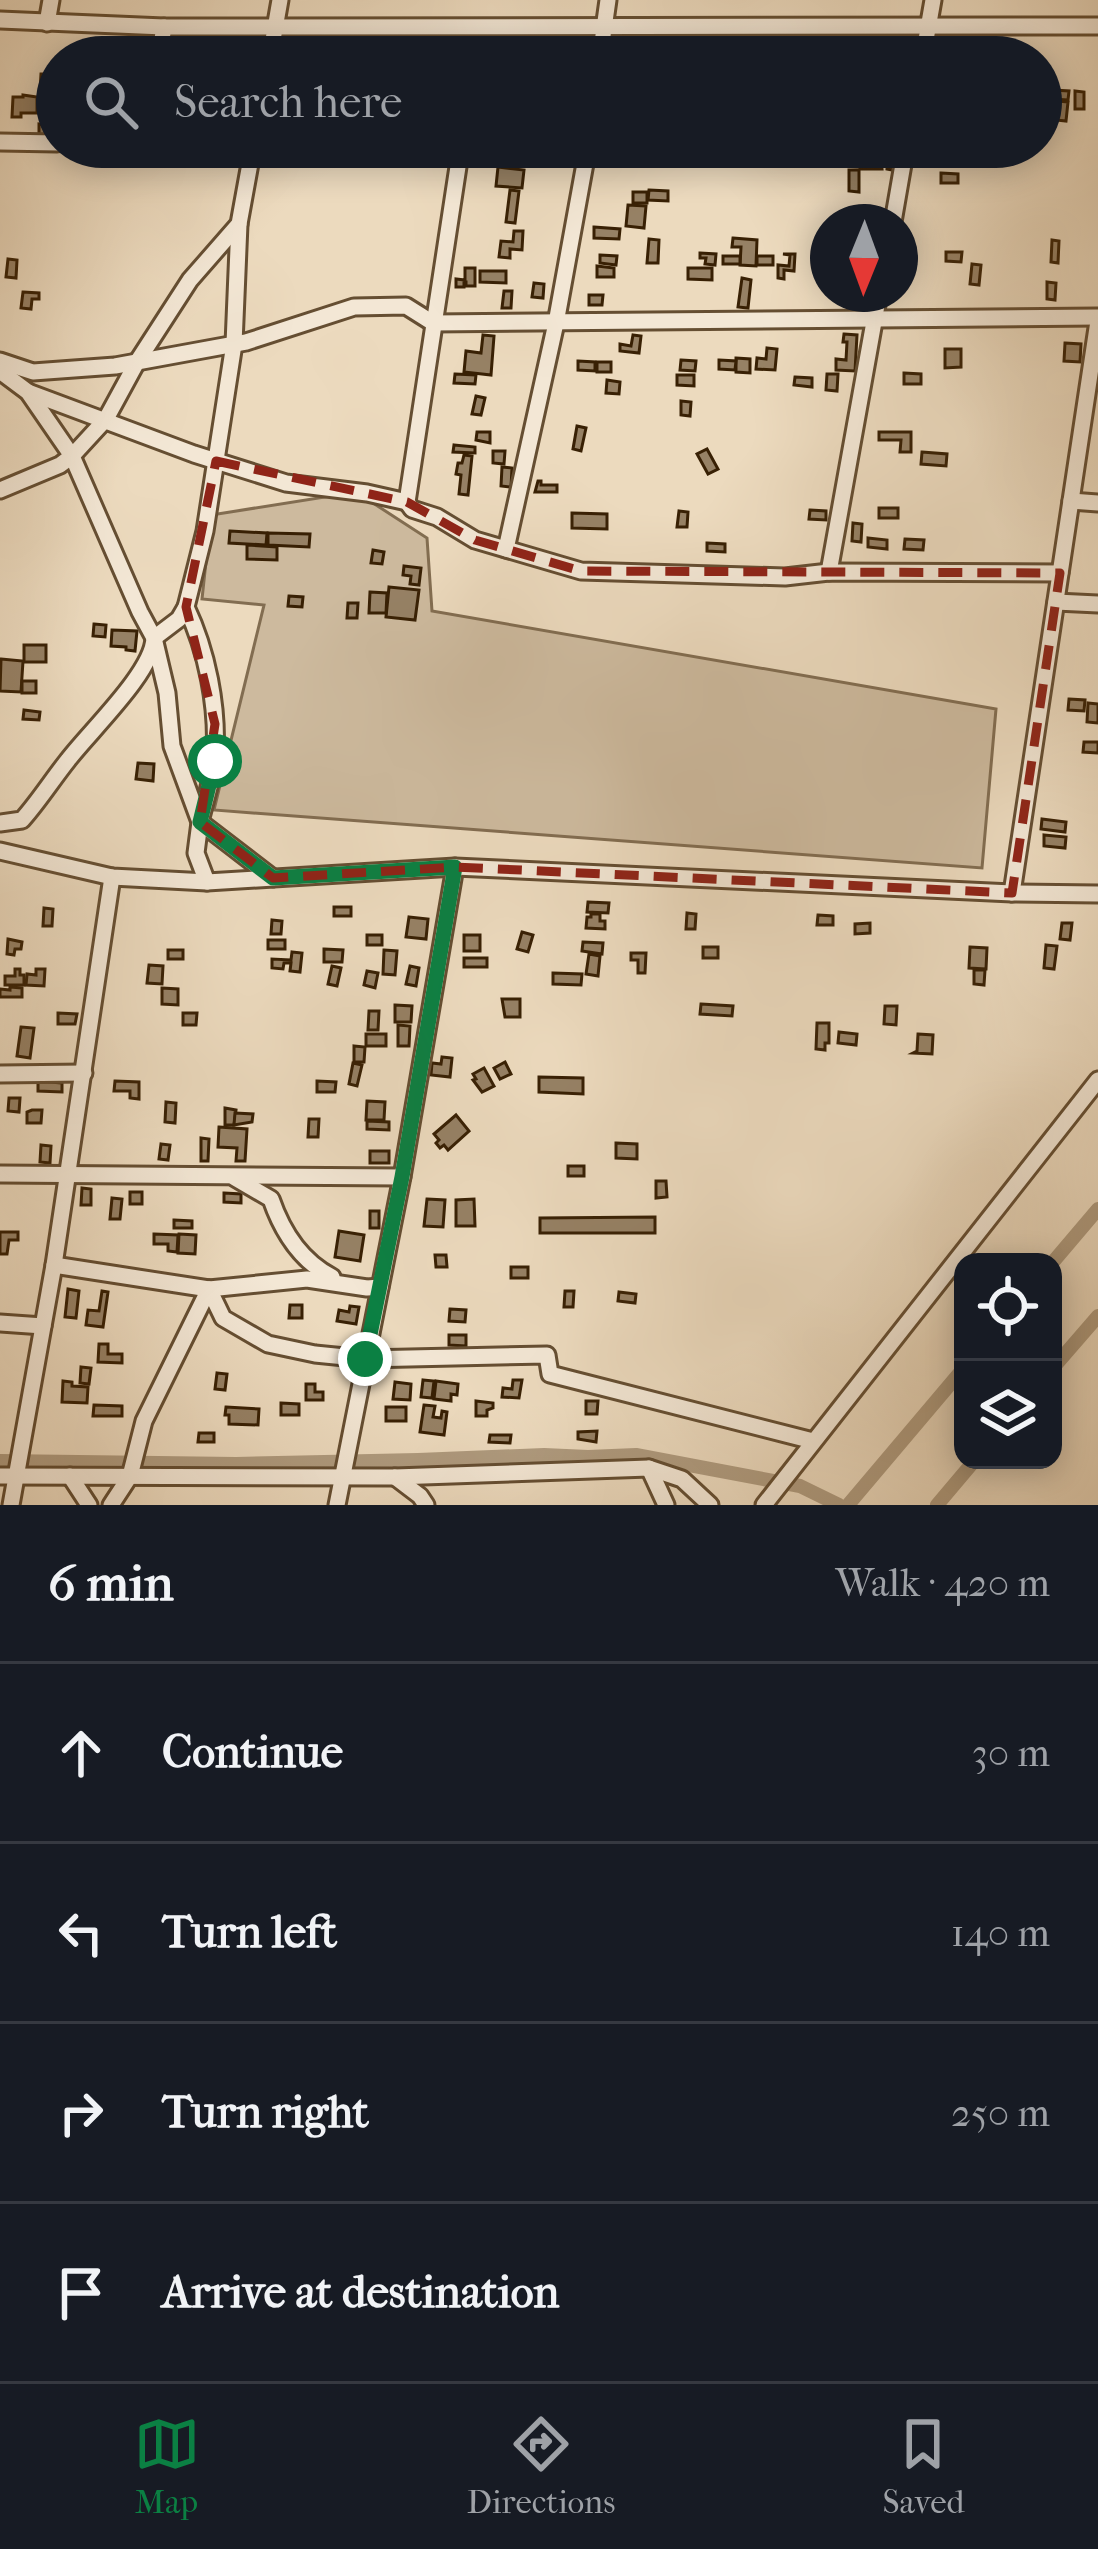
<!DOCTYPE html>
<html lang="en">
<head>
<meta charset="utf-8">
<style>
  :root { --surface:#171b24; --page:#20242c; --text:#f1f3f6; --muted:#9ea1a6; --line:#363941; --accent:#0b8043 }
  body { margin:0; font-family:"IM FELL French Canon",serif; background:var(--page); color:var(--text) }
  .controls { position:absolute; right:36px; bottom:36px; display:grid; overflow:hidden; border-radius:24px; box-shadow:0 6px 30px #0003 }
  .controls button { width:108px; height:108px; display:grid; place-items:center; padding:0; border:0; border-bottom:3px solid var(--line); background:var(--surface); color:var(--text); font:60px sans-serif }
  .compass { position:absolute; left:810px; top:204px; width:108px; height:108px; border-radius:50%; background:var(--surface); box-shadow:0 6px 30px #0003; rotate:181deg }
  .stop { position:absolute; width:36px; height:36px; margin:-27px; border:9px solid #0b8043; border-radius:50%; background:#fff }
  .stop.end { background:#0b8043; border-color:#fff; box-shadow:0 3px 12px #0008 }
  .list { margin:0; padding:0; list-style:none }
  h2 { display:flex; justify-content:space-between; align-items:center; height:156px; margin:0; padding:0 48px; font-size:51px }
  h2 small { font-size:39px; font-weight:400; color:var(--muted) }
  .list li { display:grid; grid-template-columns:78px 1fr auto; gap:36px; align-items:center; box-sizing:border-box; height:180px; padding:0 48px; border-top:3px solid var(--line) }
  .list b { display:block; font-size:45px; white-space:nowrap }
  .list em { font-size:39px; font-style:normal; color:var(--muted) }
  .icon { flex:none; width:66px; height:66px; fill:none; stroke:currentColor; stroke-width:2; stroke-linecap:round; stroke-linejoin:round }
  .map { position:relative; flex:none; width:1098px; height:1505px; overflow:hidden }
  .search { position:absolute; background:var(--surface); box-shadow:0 6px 30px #0003; left:36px; right:36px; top:36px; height:132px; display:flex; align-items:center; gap:30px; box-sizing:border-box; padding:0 42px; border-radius:66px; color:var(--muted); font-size:45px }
  .sheet { height:876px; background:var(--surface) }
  nav { display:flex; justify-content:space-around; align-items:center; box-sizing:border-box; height:168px; border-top:3px solid var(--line); background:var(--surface); font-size:33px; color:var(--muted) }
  nav a { display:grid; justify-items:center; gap:6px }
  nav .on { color:var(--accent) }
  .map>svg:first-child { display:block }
</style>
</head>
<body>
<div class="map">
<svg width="1098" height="1505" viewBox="0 0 1098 1505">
  <rect width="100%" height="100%" fill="#ecdabe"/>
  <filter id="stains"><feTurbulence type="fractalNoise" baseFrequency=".00167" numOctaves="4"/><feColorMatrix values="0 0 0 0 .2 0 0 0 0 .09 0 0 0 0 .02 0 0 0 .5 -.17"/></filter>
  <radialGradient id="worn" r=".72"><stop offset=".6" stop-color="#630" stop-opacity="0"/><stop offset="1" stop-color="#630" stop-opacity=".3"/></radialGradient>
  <polygon fill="#cdba9e" stroke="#826d51" stroke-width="3" points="356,492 427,538 432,611 996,709 982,868 214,810 264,605 202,599 211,515"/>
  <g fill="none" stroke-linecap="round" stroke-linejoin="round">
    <g stroke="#af9b7f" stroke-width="14">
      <polyline points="1053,1262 1098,1209"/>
      <polyline points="1053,1368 1098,1316"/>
      <polyline points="0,1461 236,1464 418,1460 544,1455 588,1457 636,1455 800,1486 839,1505"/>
      <polyline points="848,1505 963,1369"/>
      <polyline points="937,1505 975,1460"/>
    </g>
  </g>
  <g fill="#968165" stroke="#382004" stroke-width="3">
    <polygon points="41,74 57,74 57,92 40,91"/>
    <polygon points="1053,90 1069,91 1068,100 1053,99"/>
    <polygon points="1075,91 1084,92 1084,109 1075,109"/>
    <polygon points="23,95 37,97 37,113 21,113 21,117 12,117 13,97 23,97"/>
    <polygon points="1058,101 1068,102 1066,121 1056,120"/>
    <polygon points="39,124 57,128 57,135 39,135"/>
    <polygon points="498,147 526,148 525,160 497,159"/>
    <polygon points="870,150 880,150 882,169 860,169 861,156 870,156"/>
    <polygon points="888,150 897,151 892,170 887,169"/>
    <polygon points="844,157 860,158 859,167 843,166"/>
    <polygon points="498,167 524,170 522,188 496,186"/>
    <polygon points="849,170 859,170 859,192 849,191"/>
    <polygon points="941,173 958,174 958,183 941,183"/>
    <polygon points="510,190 519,191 515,223 506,222"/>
    <polygon points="649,190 668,191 668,201 648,200"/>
    <rect x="633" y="192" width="14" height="11"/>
    <polygon points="628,205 646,206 644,228 626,226"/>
    <polygon points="594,227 620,229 619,239 594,238"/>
    <polygon points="514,231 523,231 522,250 510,249 510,258 499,257 501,241 513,242"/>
    <polygon points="733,238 757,240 756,266 740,265 741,247 732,247"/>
    <polygon points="649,239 659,240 658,263 647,263"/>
    <polygon points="1052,240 1059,241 1058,263 1051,262"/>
    <polygon points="946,252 962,252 961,262 946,261"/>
    <polygon points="700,253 716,254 715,265 705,264 706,258 700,258"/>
    <polygon points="783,254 795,254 794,271 784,270 784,279 778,278 778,265 789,266 790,255"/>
    <polygon points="600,255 617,256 616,265 600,263"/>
    <rect x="723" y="256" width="17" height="8"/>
    <rect x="757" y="256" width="16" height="9"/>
    <polygon points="8,259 17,260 16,278 6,277"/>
    <polygon points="972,264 981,265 979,285 970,284"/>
    <polygon points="597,266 614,268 614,277 597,277"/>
    <polygon points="465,268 475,268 475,286 466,286 466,282 464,282 464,287 456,287 456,279 465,280"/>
    <polygon points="688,268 712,268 712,280 688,279"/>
    <polygon points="480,271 506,271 506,283 480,282"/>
    <polygon points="742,278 751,280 748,308 738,307"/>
    <polygon points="1047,282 1056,283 1055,300 1047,299"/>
    <polygon points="534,283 544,284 543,298 532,297"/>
    <polygon points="504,291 512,291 511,308 502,308"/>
    <polygon points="23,292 39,293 39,299 32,299 31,309 21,308"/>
    <polygon points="589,295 603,295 602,305 589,305"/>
    <polygon points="844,334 857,335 855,371 836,370 836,359 846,360 847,342 843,342"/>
    <polygon points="483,335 494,336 491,375 464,372 466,351 481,353"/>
    <polygon points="633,335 641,336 639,353 620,351 620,344 631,346"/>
    <polygon points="1065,343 1081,344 1080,362 1064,361"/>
    <polygon points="767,348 777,349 775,370 756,369 757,358 766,359"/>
    <polygon points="945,349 961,349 961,367 945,368"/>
    <polygon points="736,358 750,359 750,373 736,372"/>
    <polygon points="681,360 696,361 695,371 680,370"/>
    <polygon points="719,360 736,361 735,370 719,369"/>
    <polygon points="578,361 595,362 595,371 578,370"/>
    <rect x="597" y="362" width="14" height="10"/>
    <polygon points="904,373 921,374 921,384 904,384"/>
    <polygon points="455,374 476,375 475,384 454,383"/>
    <polygon points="827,374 838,374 837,391 826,390"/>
    <polygon points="677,375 694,375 694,386 677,385"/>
    <polygon points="795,377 812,378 812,387 794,385"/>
    <polygon points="607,380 620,382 619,394 606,393"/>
    <polygon points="476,396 485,398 481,415 472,414"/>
    <polygon points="681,401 691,402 690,416 681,415"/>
    <polygon points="577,426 586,428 581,451 573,449"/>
    <polygon points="477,432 490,432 490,443 476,440"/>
    <polygon points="879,432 911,432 911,452 900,452 901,440 879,440"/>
    <polygon points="454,445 475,447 475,453 453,452"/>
    <polygon points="707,449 718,469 708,474 697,454"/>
    <polygon points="493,451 505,451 504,464 493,463"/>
    <polygon points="922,452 947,454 946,466 921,464"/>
    <polygon points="464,455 472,456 468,495 459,494 461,475 456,474 458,463 462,463"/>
    <polygon points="502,467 512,468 511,487 501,486"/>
    <polygon points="538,481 541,481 541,485 557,485 557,492 535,492"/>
    <rect x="879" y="508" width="19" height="10"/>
    <polygon points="810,510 826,511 826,520 809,519"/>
    <polygon points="679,511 688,512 687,527 677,527"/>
    <polygon points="572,513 607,514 607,529 572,528"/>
    <polygon points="853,523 862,524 861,542 852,541"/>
    <polygon points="230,531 267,533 266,545 229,543"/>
    <polygon points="268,533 310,534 309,547 268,545"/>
    <polygon points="868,538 887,540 887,549 868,547"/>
    <polygon points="905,539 924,540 923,550 904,549"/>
    <polygon points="707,543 725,544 725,552 707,551"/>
    <polygon points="247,545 277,547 277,560 247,559"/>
    <polygon points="373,550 384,552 382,564 371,563"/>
    <polygon points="404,566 421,568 419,585 410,584 411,576 403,575"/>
    <polygon points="389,587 419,590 415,620 386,617"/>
    <polygon points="370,592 387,593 386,613 369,613"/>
    <polygon points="289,596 303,597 302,607 288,606"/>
    <polygon points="348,603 358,603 357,618 347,618"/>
    <polygon points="94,624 106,625 105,637 93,636"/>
    <polygon points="112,630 137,631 135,651 126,650 126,647 111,646"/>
    <rect x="24" y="645" width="22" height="17"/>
    <polygon points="1,659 23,661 21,692 0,691"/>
    <rect x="22" y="681" width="14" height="12"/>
    <polygon points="1069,699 1085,700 1084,711 1068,710"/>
    <polygon points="1088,703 1098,704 1098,723 1087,722"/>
    <polygon points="24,710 40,712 39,720 23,719"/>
    <polygon points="1084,742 1098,742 1098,753 1083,752"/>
    <polygon points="138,763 154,764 153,781 136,779"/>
    <polygon points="1042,819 1066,822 1065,832 1041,829"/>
    <polygon points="1044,835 1066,837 1065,848 1044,846"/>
    <polygon points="588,902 609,903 608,913 587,912"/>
    <rect x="334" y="907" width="17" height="9"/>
    <polygon points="44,908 53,909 52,926 43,926"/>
    <polygon points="687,913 696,914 695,929 686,929"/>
    <polygon points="591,914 600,914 600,921 605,921 605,929 586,928 587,917 591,917"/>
    <polygon points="818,915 833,916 833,925 817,925"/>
    <polygon points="409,917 428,919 426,939 406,937"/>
    <polygon points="272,920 282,921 281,934 271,934"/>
    <polygon points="870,923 870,933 855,934 855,924"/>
    <polygon points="1062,923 1072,923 1070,940 1060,939"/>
    <polygon points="522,932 533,935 528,952 517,949"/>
    <rect x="367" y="935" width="15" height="10"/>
    <rect x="464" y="935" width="16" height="16"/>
    <polygon points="8,939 22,942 21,949 15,949 14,955 7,954"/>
    <rect x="268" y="940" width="17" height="9"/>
    <polygon points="583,942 603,943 602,954 582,951"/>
    <polygon points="1046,945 1057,946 1054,969 1044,968"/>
    <rect x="703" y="947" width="15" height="11"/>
    <polygon points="970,947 987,948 986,969 969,968"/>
    <polygon points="324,949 343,950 342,962 324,962"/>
    <rect x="168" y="950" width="15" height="9"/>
    <polygon points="384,950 397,951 395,975 383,974"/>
    <polygon points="292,952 302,953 300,972 290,971 291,963 284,963 283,969 272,968 272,959 291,960"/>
    <polygon points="631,953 646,953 645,973 638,973 638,960 631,960"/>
    <polygon points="589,954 600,956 598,976 586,974"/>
    <rect x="464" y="958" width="23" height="9"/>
    <polygon points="149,965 163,966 162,984 147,983"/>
    <polygon points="332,966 341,968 337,986 328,984"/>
    <polygon points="410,966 419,968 416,986 406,984"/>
    <polygon points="15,969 20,969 20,975 24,975 24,985 5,985 5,976 15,976"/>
    <polygon points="36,969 45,969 44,986 26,985 27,974 36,975"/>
    <polygon points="974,970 985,970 984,985 974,984"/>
    <polygon points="367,971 378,973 375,988 364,985"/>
    <polygon points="553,973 582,974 581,985 553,984"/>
    <polygon points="10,987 22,988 22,997 0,997 0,989 10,990"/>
    <polygon points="162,988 178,989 178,1005 162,1004"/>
    <polygon points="502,999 520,999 520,1017 505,1017"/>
    <polygon points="701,1004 733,1006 732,1016 700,1014"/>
    <polygon points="395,1005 412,1006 411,1022 395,1022"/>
    <polygon points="885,1006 897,1006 896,1025 884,1024"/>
    <polygon points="369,1011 379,1011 378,1030 368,1030"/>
    <polygon points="58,1013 77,1014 75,1024 58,1024"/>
    <polygon points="183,1013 197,1013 196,1025 183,1025"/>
    <polygon points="817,1023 829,1023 829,1043 825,1043 825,1050 816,1049"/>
    <polygon points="398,1025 410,1026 409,1046 398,1046"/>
    <polygon points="21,1027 34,1028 30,1058 17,1056"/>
    <polygon points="839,1032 857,1034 856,1045 838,1043"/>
    <rect x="366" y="1034" width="20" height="12"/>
    <polygon points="918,1034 933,1035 932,1054 913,1053 917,1051"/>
    <polygon points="354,1046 365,1047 364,1062 354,1062"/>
    <polygon points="442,1057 452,1058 450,1077 431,1075 432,1063 441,1064"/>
    <polygon points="505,1062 511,1074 500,1079 494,1068"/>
    <polygon points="353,1063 362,1065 357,1086 349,1084"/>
    <polygon points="484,1068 494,1086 482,1092 473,1080 476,1079 473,1074"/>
    <polygon points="539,1077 583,1078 583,1094 539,1092"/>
    <polygon points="38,1081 62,1083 62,1092 38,1091"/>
    <polygon points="115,1081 139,1082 139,1099 130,1098 130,1091 114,1091"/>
    <polygon points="317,1081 336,1082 335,1092 317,1092"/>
    <polygon points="9,1098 20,1098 19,1112 8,1111"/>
    <polygon points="367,1101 385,1102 384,1120 366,1120"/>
    <polygon points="166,1102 176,1103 175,1123 165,1122"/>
    <polygon points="225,1108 236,1110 234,1125 225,1125"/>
    <polygon points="32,1110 42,1110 41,1123 27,1123 27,1112"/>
    <polygon points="235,1113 253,1114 252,1122 234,1125"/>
    <polygon points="456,1115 469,1131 448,1150 444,1145 440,1148 436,1143 439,1140 434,1134"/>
    <polygon points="309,1119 319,1119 318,1137 308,1137"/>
    <polygon points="367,1121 389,1122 389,1130 367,1129"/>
    <polygon points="219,1127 247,1129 245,1161 236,1161 237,1148 218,1147"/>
    <polygon points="201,1138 209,1139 208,1161 201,1161"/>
    <polygon points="616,1143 637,1144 637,1159 616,1158"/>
    <polygon points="161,1144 170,1145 168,1160 159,1159"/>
    <polygon points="41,1145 51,1146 50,1163 40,1162"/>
    <rect x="370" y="1151" width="19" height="12"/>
    <rect x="568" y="1166" width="16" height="10"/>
    <polygon points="656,1181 666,1181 667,1197 656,1198"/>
    <polygon points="82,1188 91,1189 91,1205 81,1205"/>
    <rect x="130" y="1192" width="12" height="12"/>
    <polygon points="224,1193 241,1194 241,1203 224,1202"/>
    <polygon points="112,1198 122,1199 120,1219 110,1219"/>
    <polygon points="427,1199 445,1200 443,1227 424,1226"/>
    <polygon points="474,1199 475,1226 456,1226 456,1200"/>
    <rect x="370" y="1211" width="9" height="17"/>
    <polygon points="655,1217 655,1233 540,1233 540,1218"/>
    <polygon points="174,1220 192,1221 192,1228 174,1228"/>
    <polygon points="339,1231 364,1235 360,1261 335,1257"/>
    <polygon points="0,1232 18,1232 18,1240 9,1240 7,1254 0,1254"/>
    <polygon points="154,1234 178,1235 177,1252 168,1251 168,1244 154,1244"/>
    <polygon points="179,1234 196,1235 195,1254 178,1253"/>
    <polygon points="435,1255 446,1255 447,1267 436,1267"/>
    <rect x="511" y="1267" width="17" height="11"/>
    <polygon points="68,1289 79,1291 76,1318 65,1317"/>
    <polygon points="102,1291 108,1292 103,1327 86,1325 88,1310 99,1311"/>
    <polygon points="565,1291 574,1291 573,1307 564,1307"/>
    <polygon points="619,1292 636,1294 635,1303 618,1301"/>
    <polygon points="290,1305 302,1305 302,1318 289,1318"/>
    <polygon points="350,1306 359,1307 356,1324 337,1321 339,1310 349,1312"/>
    <polygon points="450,1309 466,1310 465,1322 449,1321"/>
    <polygon points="449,1335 466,1335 466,1346 449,1345"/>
    <polygon points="99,1344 108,1344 108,1354 122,1354 122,1363 98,1362"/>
    <polygon points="81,1367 91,1368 89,1384 80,1383"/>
    <polygon points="217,1373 227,1374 225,1390 215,1389"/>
    <polygon points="423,1380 434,1381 432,1398 421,1397"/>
    <polygon points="513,1380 522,1380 519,1398 502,1397 503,1388 512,1389"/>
    <polygon points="63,1381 72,1382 72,1386 88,1387 87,1403 62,1402"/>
    <polygon points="436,1381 458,1384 457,1395 451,1394 451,1401 434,1399"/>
    <polygon points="395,1382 411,1384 410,1400 393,1399"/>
    <polygon points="306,1384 315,1384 315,1392 323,1392 323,1400 306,1400"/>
    <polygon points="476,1401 493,1403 493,1408 487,1410 487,1416 476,1416"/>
    <polygon points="586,1401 598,1401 597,1414 586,1414"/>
    <polygon points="281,1403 299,1404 299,1415 281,1415"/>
    <polygon points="94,1405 122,1406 122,1416 93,1416"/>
    <polygon points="424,1405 435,1406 433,1417 441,1418 442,1411 447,1412 444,1435 420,1432"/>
    <polygon points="226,1407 259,1409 258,1425 229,1424 229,1415 225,1415"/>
    <rect x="386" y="1407" width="20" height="14"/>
    <polygon points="597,1431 596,1442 578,1439 578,1432"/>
    <polygon points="199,1433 214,1433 214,1442 198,1442"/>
    <polygon points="490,1435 511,1435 510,1443 489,1442"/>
  </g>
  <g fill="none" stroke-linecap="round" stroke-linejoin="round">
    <g stroke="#654e32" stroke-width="21">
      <g id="street">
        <polyline points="0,20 164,27 1098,26"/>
        <polyline points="47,23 51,0"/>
        <polyline points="159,57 164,27"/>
        <polyline points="270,57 280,0"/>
        <polyline points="600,57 608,0"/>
        <polyline points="923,57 933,0"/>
        <polyline points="0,142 57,143"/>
        <polyline points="461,147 407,502 412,509 437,517 475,540 581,571 785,577 829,572 1060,573"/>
        <polyline points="893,222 906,147"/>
        <polyline points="0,361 33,372 115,366 246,342 354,307 406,306 433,323 1098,317"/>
        <polyline points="0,371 28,392 72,456 106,419 137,362 190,280 239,224 253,147"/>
        <polyline points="28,392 194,454 286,483 367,493 407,502"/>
        <polyline points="0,490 60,465 72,456 140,612 154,638 167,693 172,746 200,822 196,853 207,882"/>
        <polyline points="1071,501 1098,503"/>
        <polyline points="506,549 556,323 588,147"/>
        <polyline points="829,572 879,294"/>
        <polyline points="1056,602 1098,604"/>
        <polyline points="186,607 205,531 234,344 239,224"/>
        <path d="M0,823L22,820C39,801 52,780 68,760C90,731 153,672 154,638L179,619L186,607C207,651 218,706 215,756C213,778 205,800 200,822L273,878"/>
        <polyline points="0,851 112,877 207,882 455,867 1012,893 1098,894"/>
        <polyline points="1012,893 1098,321"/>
        <polyline points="0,1074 84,1073"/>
        <polyline points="0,1174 402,1177"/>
        <path d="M235,1178L271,1199C282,1231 301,1261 332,1277"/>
        <polyline points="54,1265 209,1289 307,1279 367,1288 380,1287"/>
        <polyline points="209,1289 223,1318 268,1344 315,1354 365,1359 547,1355 550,1374 813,1441"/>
        <polyline points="0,1323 43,1326"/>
        <polyline points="649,1468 666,1505"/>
        <polyline points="0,1476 395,1477 649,1468 682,1479 710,1505"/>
        <polyline points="70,1476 89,1505"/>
        <polyline points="395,1477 420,1496 426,1505"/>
        <polyline points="11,1505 54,1265 112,877"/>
        <polyline points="111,1505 130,1476 144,1421 209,1289"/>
        <polyline points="337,1505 402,1177 455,867"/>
        <polyline points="764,1505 1098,1080"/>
      </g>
    </g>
    <use href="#street" stroke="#f3e7d5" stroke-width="15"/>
  </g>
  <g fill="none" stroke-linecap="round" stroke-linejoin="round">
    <polyline stroke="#0b8043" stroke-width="15" points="215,761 200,822 273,878 455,867 402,1177 365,1359"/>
  </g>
  <path fill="none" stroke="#8f2418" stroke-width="9" stroke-dasharray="24 15" stroke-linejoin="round" d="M216,461L407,502L475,540L581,571L1060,573L1012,893L455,867L273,878L200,822L215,724L186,607Z"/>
  <rect width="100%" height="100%" filter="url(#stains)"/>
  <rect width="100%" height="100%" fill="url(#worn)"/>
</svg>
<div class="controls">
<button><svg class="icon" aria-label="locate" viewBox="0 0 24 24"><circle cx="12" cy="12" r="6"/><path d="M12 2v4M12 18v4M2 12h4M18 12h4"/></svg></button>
<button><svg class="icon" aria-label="layers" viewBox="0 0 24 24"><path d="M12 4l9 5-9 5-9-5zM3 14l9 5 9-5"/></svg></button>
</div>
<svg class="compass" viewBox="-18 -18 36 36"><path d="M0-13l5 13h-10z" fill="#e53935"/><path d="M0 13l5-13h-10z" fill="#9ea1a6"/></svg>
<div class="stop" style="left:215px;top:761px"></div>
<div class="stop end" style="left:365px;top:1359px"></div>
<div class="search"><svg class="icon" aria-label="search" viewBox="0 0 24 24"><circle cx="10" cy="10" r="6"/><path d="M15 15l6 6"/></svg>Search here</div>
</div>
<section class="sheet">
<h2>6 min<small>Walk · 420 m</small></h2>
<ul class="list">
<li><svg class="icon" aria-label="ahead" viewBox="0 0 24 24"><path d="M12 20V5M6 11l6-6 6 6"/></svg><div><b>Continue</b></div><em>30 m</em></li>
<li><svg class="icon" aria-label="left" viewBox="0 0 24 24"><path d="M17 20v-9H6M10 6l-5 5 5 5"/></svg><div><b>Turn left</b></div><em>140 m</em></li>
<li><svg class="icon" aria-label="right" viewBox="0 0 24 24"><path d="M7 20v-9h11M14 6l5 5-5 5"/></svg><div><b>Turn right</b></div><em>250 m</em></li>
<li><svg class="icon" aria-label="arrive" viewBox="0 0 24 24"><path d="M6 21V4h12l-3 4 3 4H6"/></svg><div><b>Arrive at destination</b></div></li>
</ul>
</section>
<nav>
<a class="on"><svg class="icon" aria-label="map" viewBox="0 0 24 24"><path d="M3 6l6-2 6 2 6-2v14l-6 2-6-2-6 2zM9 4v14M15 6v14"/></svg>Map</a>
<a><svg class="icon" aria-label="directions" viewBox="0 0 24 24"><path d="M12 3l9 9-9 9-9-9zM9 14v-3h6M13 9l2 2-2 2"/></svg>Directions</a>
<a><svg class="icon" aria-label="saved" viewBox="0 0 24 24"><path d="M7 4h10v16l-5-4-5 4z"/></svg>Saved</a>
</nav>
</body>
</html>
